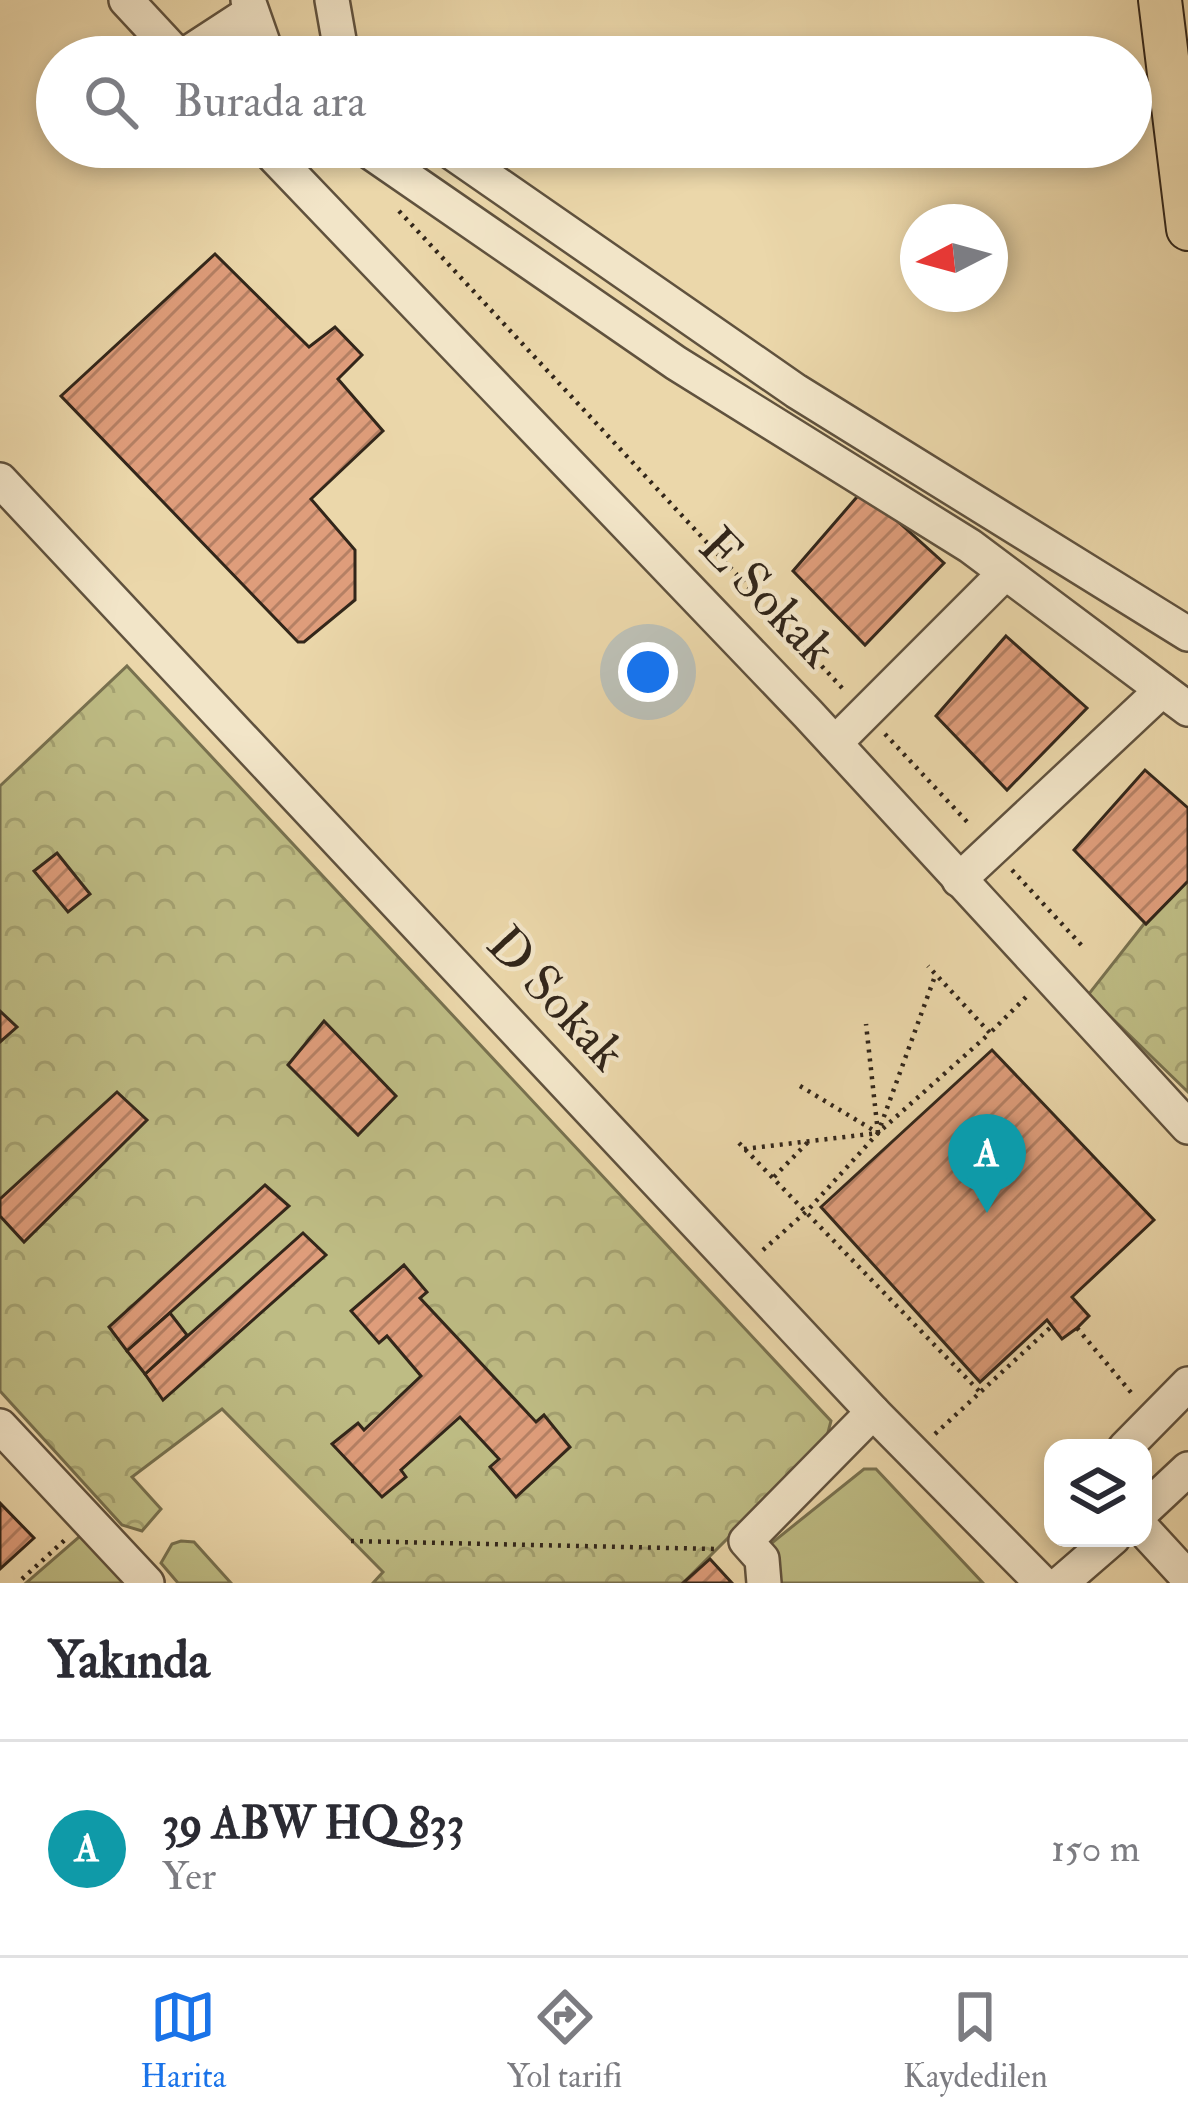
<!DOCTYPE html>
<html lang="tr">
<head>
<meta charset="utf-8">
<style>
  :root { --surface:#fff; --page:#f7f7f7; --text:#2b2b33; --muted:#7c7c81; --line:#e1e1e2; --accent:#1a73e8 }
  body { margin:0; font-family:"IM FELL Double Pica",serif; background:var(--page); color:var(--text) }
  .controls { position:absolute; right:36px; bottom:36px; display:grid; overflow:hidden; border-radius:24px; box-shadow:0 6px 18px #0003 }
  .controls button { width:108px; height:108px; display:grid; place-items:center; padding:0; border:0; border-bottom:3px solid var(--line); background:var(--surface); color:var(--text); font:60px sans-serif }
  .compass { position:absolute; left:900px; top:204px; width:108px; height:108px; border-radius:50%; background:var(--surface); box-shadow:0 6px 18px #0003; rotate:264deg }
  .you { position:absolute; left:648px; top:672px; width:42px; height:42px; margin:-30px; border:9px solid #fff; border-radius:50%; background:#1a73e8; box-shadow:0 0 0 18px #1a73e833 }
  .badge { display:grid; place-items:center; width:78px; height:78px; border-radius:50%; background:var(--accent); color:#fff; font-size:39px; font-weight:700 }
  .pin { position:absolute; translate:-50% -99px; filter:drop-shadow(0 3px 6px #0008) }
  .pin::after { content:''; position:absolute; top:63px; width:42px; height:36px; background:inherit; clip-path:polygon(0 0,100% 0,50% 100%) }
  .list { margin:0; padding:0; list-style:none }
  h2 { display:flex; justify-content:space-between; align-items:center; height:156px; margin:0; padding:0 48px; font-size:51px }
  h2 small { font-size:39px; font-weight:400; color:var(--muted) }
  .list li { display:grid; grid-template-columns:78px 1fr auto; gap:36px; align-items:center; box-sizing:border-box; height:216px; padding:0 48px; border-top:3px solid var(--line) }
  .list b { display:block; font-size:45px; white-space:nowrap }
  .list p { margin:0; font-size:39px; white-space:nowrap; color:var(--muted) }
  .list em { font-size:39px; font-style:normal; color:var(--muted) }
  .icon { flex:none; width:66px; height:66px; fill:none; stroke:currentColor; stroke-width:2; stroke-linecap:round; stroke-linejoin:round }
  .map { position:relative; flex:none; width:1188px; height:1583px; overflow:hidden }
  .search { position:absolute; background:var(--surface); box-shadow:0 6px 18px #0003; left:36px; right:36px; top:36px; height:132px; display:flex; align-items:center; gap:30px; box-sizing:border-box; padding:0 42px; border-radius:66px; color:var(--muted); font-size:45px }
  .sheet { height:372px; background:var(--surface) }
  nav { display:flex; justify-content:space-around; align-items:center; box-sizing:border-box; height:168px; border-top:3px solid var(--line); background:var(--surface); font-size:33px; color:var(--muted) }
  nav a { display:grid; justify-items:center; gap:6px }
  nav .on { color:var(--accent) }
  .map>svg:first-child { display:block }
</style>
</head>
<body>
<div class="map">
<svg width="1188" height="1583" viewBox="0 0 1188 1583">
  <defs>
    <pattern id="forest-crowns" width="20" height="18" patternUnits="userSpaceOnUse" patternTransform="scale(3)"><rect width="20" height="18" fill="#bebc84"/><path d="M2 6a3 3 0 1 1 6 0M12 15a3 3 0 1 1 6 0" fill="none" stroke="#a4a171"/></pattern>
    <pattern id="building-hatch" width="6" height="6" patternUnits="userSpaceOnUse" patternTransform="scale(3)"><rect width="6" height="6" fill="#df9d7b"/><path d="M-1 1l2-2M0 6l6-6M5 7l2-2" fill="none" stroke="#b58064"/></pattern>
  </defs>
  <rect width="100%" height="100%" fill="#ebd7aa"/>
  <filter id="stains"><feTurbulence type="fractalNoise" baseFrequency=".00167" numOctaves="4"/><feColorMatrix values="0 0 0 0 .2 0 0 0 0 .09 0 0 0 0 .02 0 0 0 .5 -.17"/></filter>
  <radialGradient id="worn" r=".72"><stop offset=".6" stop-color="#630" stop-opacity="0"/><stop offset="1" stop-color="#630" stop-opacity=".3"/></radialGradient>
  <g fill="#bebc84" stroke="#78714f" stroke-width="3">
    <polygon points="864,1469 876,1469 983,1583 775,1583 768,1546"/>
    <polygon points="87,1530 136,1583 26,1583"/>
    <polygon points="181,1541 194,1542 231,1583 178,1583 161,1563 172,1544"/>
  </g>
  <g fill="url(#forest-crowns)" stroke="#78714f" stroke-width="3">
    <polygon points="127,666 831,1421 826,1440 683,1583 373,1583 383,1572 222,1409 132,1477 161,1509 142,1531 122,1525 0,1391 0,786"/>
    <polygon points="1188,868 1188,1092 1088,995"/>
  </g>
  <g fill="url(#building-hatch)" stroke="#32261a" stroke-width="3">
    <polygon points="215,254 309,347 335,327 362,355 338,379 383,431 311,499 355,550 355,600 304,642 298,642 61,396"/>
    <polygon points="863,490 944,563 865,645 793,571"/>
    <polygon points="1006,636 1087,708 1007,790 936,716"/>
    <polygon points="1145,770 1188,808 1188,881 1146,924 1074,850"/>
    <polygon points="57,853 90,894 68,912 34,871"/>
    <polygon points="0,1011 17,1027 0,1042"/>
    <polygon points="324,1021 396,1096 358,1135 288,1065"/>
    <polygon points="992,1050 1154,1220 1072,1297 1089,1316 1077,1328 1062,1339 1047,1320 980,1382 821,1207"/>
    <polygon points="117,1092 147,1120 24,1242 0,1216 0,1199"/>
    <polygon points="265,1185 289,1206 127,1351 109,1327"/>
    <polygon points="303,1233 326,1255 163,1400 145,1374"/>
    <polygon points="404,1265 427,1292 420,1298 536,1422 544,1415 570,1447 516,1497 490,1467 499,1459 460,1417 401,1470 406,1477 382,1497 332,1444 358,1423 364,1430 421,1376 387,1336 379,1343 351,1311"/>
    <polygon points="170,1313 187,1335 145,1374 127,1351"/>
    <polygon points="0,1503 34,1538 0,1569"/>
    <polygon points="710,1559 732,1583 683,1583"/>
  </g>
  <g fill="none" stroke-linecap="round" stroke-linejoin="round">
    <g stroke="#60523e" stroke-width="38">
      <g id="minor">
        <polyline points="126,0 179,57"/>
        <polyline points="248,0 268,57"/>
        <polyline points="332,0 342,57"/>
        <polyline points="182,57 251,12"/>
        <polyline points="265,147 808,714 1188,1127"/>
        <polyline points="363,147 676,363 970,546 1188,709"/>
        <polyline points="444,147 796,391 1188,634"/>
        <polyline points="0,480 873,1412 1042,1583"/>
        <polyline points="835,743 1005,573"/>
        <polyline points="959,880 1162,690"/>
        <polyline points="0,1426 147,1583"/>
        <polyline points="1125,1448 1188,1384"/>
        <polyline points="1143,1511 1188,1469"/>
        <polyline points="1143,1529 1188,1578"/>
        <polyline points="764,1583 762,1559 746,1541 873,1412"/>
        <polyline points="1061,1583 1113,1538"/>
      </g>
    </g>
    <g stroke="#32261a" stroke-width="46">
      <polyline id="major" points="1160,0 1188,229"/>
    </g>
    <g stroke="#32261a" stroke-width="4.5" stroke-dasharray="3 6" stroke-linecap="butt">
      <polyline points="399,211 844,690"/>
      <polyline points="885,734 971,826"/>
      <polyline points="1012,870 1085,949"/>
      <polyline points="992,1031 1026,997"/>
      <polyline points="800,1086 878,1133 935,976"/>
      <polyline points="739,1143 979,1391"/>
      <polyline points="744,1149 878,1133 866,1024"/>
      <polyline points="774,1177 808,1142"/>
      <polyline points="763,1250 807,1211 878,1133 990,1033 928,966"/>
      <polyline points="1077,1328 1134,1396"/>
      <polyline points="935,1434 1052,1326"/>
      <polyline points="351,1541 717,1549"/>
      <polyline points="22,1579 67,1538"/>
    </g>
    <use href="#minor" stroke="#f2e5c8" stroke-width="33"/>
    <use href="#major" stroke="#ebd7aa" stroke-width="42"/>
  </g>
  <g text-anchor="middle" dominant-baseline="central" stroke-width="9" stroke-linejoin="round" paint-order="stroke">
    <g font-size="51" fill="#32261a" stroke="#f2e5c8">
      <text transform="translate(767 598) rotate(46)">E Sokak</text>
      <text transform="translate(556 999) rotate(47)">D Sokak</text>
    </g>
  </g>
  <rect width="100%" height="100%" filter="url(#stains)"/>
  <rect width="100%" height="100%" fill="url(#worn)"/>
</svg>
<div class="controls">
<button><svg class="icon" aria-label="layers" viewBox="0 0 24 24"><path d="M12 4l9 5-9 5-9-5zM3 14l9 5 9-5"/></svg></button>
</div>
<svg class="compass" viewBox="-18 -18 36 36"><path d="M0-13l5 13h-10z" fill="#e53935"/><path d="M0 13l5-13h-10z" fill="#7c7c81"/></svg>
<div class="you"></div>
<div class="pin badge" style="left:987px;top:1213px;background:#0f9aa8">A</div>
<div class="search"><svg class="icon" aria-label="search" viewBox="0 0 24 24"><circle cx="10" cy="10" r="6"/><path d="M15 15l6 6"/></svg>Burada ara</div>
</div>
<section class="sheet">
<h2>Yakında<small></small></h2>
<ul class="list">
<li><span class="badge" style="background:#0f9aa8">A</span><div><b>39 ABW HQ 833</b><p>Yer</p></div><em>150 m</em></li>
</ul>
</section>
<nav>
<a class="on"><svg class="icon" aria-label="map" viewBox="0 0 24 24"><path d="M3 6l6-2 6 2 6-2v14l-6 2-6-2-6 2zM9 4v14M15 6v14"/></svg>Harita</a>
<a><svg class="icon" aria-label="directions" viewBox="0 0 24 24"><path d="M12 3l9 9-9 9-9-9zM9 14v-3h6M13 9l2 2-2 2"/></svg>Yol tarifi</a>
<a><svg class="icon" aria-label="saved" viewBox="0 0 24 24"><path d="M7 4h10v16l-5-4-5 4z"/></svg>Kaydedilen</a>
</nav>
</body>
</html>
